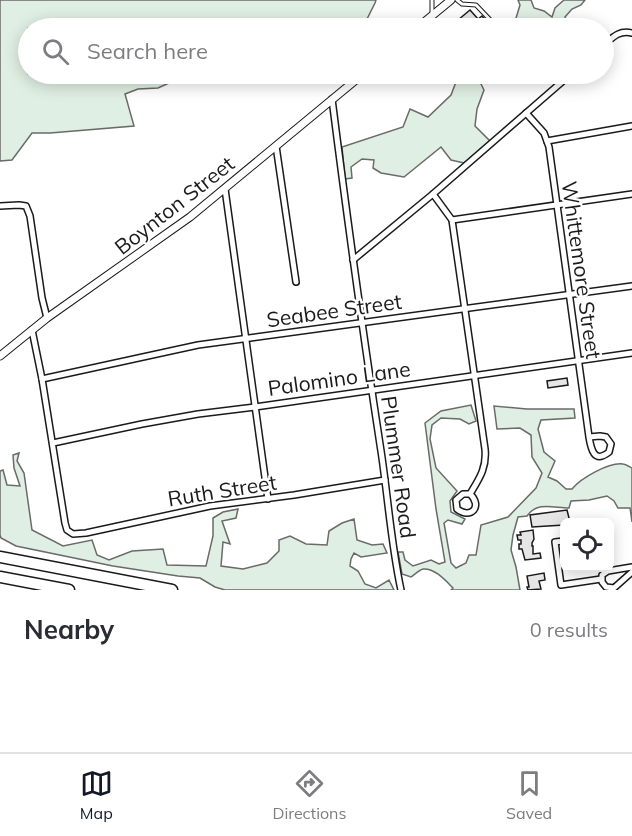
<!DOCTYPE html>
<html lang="en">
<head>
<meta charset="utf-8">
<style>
  :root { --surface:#fff; --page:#f7f7f7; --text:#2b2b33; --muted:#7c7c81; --line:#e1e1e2; --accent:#111827 }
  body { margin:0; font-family:Mulish,sans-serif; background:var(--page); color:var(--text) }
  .controls { position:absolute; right:18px; bottom:18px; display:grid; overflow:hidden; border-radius:9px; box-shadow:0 3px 15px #0003 }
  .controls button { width:54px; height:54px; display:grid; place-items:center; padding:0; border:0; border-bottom:2px solid var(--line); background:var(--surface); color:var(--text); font:30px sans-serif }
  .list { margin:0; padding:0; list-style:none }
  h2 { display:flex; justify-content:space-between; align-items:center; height:78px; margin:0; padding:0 24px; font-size:26px }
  h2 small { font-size:20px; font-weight:400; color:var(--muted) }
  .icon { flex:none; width:33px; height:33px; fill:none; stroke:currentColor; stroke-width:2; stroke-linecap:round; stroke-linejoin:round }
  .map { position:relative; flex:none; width:632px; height:590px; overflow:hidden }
  .search { position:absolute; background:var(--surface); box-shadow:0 3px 15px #0003; left:18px; right:18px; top:18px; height:66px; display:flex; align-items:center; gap:15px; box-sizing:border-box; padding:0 21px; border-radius:33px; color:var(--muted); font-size:22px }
  .sheet { height:162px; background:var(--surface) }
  nav { display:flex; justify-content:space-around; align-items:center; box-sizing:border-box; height:84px; border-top:2px solid var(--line); background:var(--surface); font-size:16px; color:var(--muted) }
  nav a { display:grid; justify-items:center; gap:3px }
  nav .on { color:var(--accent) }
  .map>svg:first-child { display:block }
</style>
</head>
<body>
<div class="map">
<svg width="632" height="590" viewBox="0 0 632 590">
  <rect width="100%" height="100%" fill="#fff"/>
  <g fill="#e0efe3" stroke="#6a6a6a" stroke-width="1.5">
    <polygon points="0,0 376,0 375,3 363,27 343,28 28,28 28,74 189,74 158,88 138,89 125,94 134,126 50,133 32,133 12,160 0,161"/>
    <polygon points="518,0 531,0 534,8 544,11 552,17 555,8 564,0 585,0 581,5 572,9 565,17 568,27 570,28 513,28 520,5"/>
    <polygon points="468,74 478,78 484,90 477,109 475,126 490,141 464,163 451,160 441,147 404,177 381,173 373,168 374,160 362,159 351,167 352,178 345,179 342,147 403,127 410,109 428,117 451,95 456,82"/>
    <path d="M471,405L476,421L469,424L460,419L441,418L432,425L430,439L436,468L457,491L450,501L451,512L465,519L462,524L448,520L444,523L451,563L456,568L466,563L469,555H476L481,525L508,517L536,488L542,473L532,457L531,435L520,428L497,429L494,406L527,409H574L575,418L541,420L538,429L544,452L555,461L548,477L557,481L566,489H572C581,478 609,462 623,464C625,464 630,467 632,468V522L630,508H618L614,501L607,496L589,500L571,501L569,508C554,508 537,501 527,516L518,517L513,535L511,550L516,567L520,590H451L453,588C446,581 435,568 423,569C419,570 414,575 411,577L402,574L398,552H403L405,560L413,566L431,560L439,564L445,562L436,509L425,423L441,411Z"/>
    <polygon points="19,453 17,461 24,473 32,530 63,546 92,540 97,555 109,560 132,551 163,549 167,565 206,566 213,536 213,518 223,512 238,509 236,518 222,521 230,544 223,542 221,566 243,569 267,563 279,551 279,540 290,536 306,544 327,545 329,531 342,523 354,519 357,540 372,545 383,544 387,553 361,557 354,553 351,559 350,566 358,571 365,584 376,588 389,580 394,590 225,590 215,587 200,578 178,576 113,566 16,546 1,538 0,535 0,471 3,470 7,485 20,486 14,468 13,455"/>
  </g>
  <g fill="#e6e6e6" stroke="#1a1a1a" stroke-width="1.5">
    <polygon points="470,10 478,19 482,16 492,28 465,28 458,20"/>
    <polygon points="567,378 568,385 548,388 547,381"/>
    <polygon points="567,510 570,522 564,522 564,525 532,527 530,515"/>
    <polygon points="533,530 534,539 532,543 532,546 533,546 533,554 540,553 541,558 525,560 522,549 519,549 519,544 521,544 521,540 518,540 517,535 521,535 520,532"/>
    <polygon points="544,573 545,580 539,581 541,589 528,590 527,587 529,587 527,576"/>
  </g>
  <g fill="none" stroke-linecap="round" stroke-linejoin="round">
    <g stroke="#1a1a1a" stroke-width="5">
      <g id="service">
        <polyline points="457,0 462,4 476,5 498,28"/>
        <polyline points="432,14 432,0"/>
      </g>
    </g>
    <g stroke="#1a1a1a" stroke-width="8">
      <g id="minor">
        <path d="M604,45C613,37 619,30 632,33"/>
        <path d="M332,99C347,217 363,334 381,451C388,497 391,544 401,590"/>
        <path d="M526,113L544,133L549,147L589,437C591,449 594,464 609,452L611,444L606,437L600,436L589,437"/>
        <polyline points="547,141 632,126"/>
        <polyline points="276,146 296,282"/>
        <polyline points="225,189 268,499"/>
        <path d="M433,194L452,220L485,449C487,468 479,479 470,494H463L456,500L457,509C471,520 483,506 470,494"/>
        <polyline points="0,206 19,205 26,206 30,216 42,298 47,318"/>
        <polyline points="452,220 632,194"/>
        <polyline points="353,260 433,194 571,74"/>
        <polyline points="32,330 42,379 65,523 67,530 73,534 86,533 210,506 294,495 385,480"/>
        <polyline points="42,379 198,345 632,286"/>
        <polyline points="53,443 142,424 198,414 255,407 632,353"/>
        <polyline points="564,541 555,542 561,585 601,579"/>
        <polyline points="632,567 608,571 602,575 602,582 606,587 614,588 632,572"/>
      </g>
    </g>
    <g stroke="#1a1a1a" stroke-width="9">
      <g id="tertiary">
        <polyline points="417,28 451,0"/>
        <polyline points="0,356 47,318 190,217 363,74"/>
      </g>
    </g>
    <g stroke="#1a1a1a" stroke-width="13">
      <g id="motorway">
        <polyline points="0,557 172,590"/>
        <polyline points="0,577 69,590"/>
      </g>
    </g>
    <use href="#service" stroke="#fff" stroke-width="3"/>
    <use href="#minor" stroke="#fff" stroke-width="5"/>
    <use href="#tertiary" stroke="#fff" stroke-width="7"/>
    <use href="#motorway" stroke="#fff" stroke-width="10"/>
  </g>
  <g text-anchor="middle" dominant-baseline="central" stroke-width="4.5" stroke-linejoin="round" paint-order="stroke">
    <g font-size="21" fill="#1a1a1a" stroke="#fff">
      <text transform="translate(174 205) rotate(-38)">Boynton Street</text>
      <text transform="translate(582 270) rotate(82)">Whittemore Street</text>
      <text transform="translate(334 310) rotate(-8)">Seabee Street</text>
      <text transform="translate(339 378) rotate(-8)">Palomino Lane</text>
      <text transform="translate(399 467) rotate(82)">Plummer Road</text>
      <text transform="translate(222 490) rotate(-9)">Ruth Street</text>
    </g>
  </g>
</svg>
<div class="controls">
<button><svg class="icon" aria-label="locate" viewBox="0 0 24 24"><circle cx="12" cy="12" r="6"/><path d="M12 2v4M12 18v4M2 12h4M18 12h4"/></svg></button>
</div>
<div class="search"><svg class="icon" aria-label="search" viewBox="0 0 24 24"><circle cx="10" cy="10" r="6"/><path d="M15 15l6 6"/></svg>Search here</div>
</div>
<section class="sheet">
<h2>Nearby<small>0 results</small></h2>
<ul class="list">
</ul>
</section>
<nav>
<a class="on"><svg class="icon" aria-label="map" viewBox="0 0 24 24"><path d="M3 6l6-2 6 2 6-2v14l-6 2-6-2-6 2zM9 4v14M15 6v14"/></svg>Map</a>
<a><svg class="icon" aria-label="directions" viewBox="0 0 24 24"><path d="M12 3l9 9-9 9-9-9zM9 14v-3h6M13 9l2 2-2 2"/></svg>Directions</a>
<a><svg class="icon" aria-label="saved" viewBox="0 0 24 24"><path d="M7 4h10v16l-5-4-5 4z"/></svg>Saved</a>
</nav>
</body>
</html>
